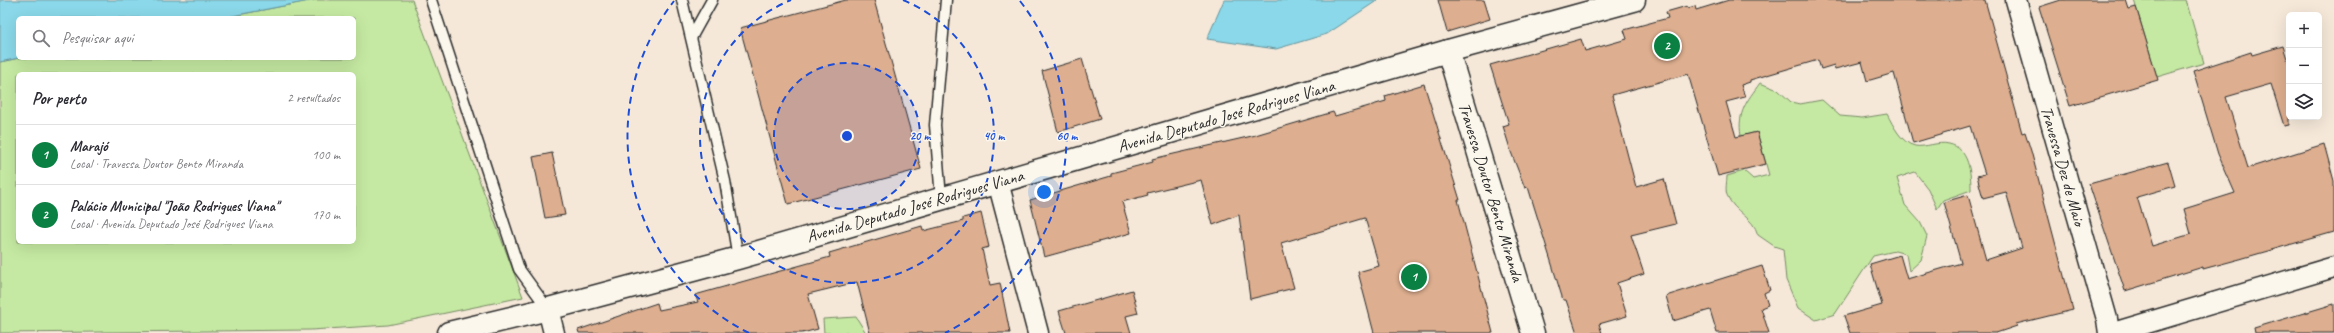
<!DOCTYPE html>
<html lang="pt">
<head>
<meta charset="utf-8">
<style>
  :root { --surface:#fff; --page:#f7f7f7; --text:#2b2b33; --muted:#7c7c81; --line:#e1e1e2; --accent:#0b8043 }
  body { margin:0; font-family:Caveat,sans-serif; background:var(--page); color:var(--text) }
  .controls { position:absolute; right:12px; top:12px; display:grid; overflow:hidden; border-radius:6px; box-shadow:0 4px 16px #0002 }
  .controls button { width:36px; height:36px; display:grid; place-items:center; padding:0; border:0; border-bottom:1px solid var(--line); background:var(--surface); color:var(--text); font:20px sans-serif }
  .you { position:absolute; left:1044px; top:192px; width:14px; height:14px; margin:-10px; border:3px solid #fff; border-radius:50%; background:#1a73e8; box-shadow:0 0 0 6px #1a73e833 }
  .badge { display:grid; place-items:center; width:26px; height:26px; border-radius:50%; background:var(--accent); color:#fff; font-size:13px; font-weight:700 }
  .pin { position:absolute; translate:-50% -50%; border:2px solid #fff; box-shadow:0 1px 4px #0006 }
  .list { margin:0; padding:0; list-style:none }
  h2 { display:flex; justify-content:space-between; align-items:center; height:52px; margin:0; padding:0 16px; font-size:17px }
  h2 small { font-size:13px; font-weight:400; color:var(--muted) }
  .list li { display:grid; grid-template-columns:26px 1fr auto; gap:12px; align-items:center; box-sizing:border-box; height:60px; padding:0 16px; border-top:1px solid var(--line) }
  .list b { display:block; font-size:15px; white-space:nowrap }
  .list p { margin:0; font-size:13px; white-space:nowrap; color:var(--muted) }
  .list em { font-size:13px; font-style:normal; color:var(--muted) }
  .icon { flex:none; width:22px; height:22px; fill:none; stroke:currentColor; stroke-width:2; stroke-linecap:round; stroke-linejoin:round }
  .map { position:relative; flex:none; width:2334px; height:333px; overflow:hidden }
  .search { position:absolute; background:var(--surface); box-shadow:0 4px 16px #0002; left:16px; top:16px; width:340px; height:44px; display:flex; align-items:center; gap:10px; box-sizing:border-box; padding:0 14px; border-radius:6px; color:var(--muted); font-size:15px }
  .panel { position:absolute; background:var(--surface); box-shadow:0 4px 16px #0002; left:16px; top:72px; width:340px; height:172px; border-radius:6px }
  .map>svg:first-child { display:block }
</style>
</head>
<body>
<div class="map">
<svg width="2334" height="333" viewBox="0 0 2334 333">
  <rect width="100%" height="100%" fill="#f5e8d9"/>
  <filter id="ink" filterUnits="userSpaceOnUse"><feTurbulence type="fractalNoise" baseFrequency=".025" numOctaves="2"/><feDisplacementMap in="SourceGraphic" scale="8" xChannelSelector="R" yChannelSelector="G"/><feConvolveMatrix kernelMatrix="1 2 1 2 8 2 1 2 1" color-interpolation-filters="sRGB"/></filter>
  <g filter="url(#ink)">
    <g fill="#c5e9a2" stroke="#788a66" fill-rule="evenodd">
      <path d="M314,0H412L523,297L388,325L311,330L0,333V62L19,58H354V18H222ZM18,74H354V242H18Z"/>
      <polygon points="2134,0 2186,0 2204,63 2157,77"/>
      <path d="M1760,83L1778,90L1791,102L1800,104L1822,100L1840,116L1862,118L1887,114C1893,125 1901,143 1915,146C1925,148 1938,141 1949,144C1969,148 1971,173 1971,190L1943,200L1937,209L1928,189L1915,172L1897,178L1905,205L1920,222L1927,236L1921,260L1909,271L1906,254L1895,251L1873,256L1835,314L1816,320L1798,308L1786,280L1783,249L1774,246L1758,235C1753,216 1734,213 1727,195C1725,190 1727,181 1727,176L1744,171L1753,179L1769,175L1757,132L1741,136C1737,112 1747,101 1760,83Z"/>
      <polygon points="856,317 866,333 824,333 823,319"/>
    </g>
    <g fill="#8ad8e9" stroke="#64939d">
      <polygon points="0,0 314,0 222,18 18,18 19,58 0,62"/>
      <polygon points="1224,0 1378,0 1327,34 1276,49 1207,39"/>
    </g>
    <g fill="#ddae8f" stroke="#2b2b2b">
      <polygon points="846,0 874,0 921,169 788,204 740,28"/>
      <polygon points="1438,0 1484,0 1490,19 1447,32"/>
      <polygon points="1729,0 1985,0 2022,133 2025,132 2031,151 2073,310 2016,324 2017,326 1996,333 1850,333 1844,316 1882,305 1870,264 1900,255 1907,279 1961,263 1944,202 1968,195 1986,260 2022,248 2006,192 1983,198 1977,176 1985,174 1970,126 1913,143 1894,73 1867,81 1862,62 1835,69 1834,65 1821,69 1818,60 1750,80 1750,82 1741,85 1745,97 1726,102 1736,137 1757,132 1766,164 1718,176 1688,74 1612,95 1636,187 1664,179 1676,224 1631,235 1644,274 1617,283 1627,316 1599,324 1602,333 1577,333 1566,300 1563,300 1528,187 1525,188 1511,152 1503,126 1509,124 1490,65 1581,39 1585,51 1627,39 1624,30 1668,18 1666,12 1687,6 1688,8 1695,6 1696,10"/>
      <polygon points="2061,0 2126,0 2129,9 2136,7 2158,80 2070,106 2039,7"/>
      <polygon points="2283,46 2289,65 2289,125 2284,126 2271,84 2226,97 2248,168 2324,144 2334,181 2334,232 2240,259 2203,269 2203,267 2125,291 2089,184 2168,162 2175,186 2137,197 2152,246 2191,234 2184,209 2235,193 2218,154 2193,71 2251,52 2252,55"/>
      <polygon points="1082,59 1100,119 1058,132 1042,71"/>
      <polygon points="1424,84 1460,200 1458,200 1493,333 1374,333 1358,272 1379,266 1365,218 1281,243 1294,288 1250,299 1239,215 1213,225 1201,180 1147,193 1148,195 1122,202 1131,233 1044,257 1030,200 1111,176 1111,173 1153,162 1152,159 1252,136 1333,112 1335,116 1386,101 1385,96"/>
      <polygon points="552,153 565,215 545,218 533,157"/>
      <polygon points="981,213 989,247 982,249 990,285 1000,283 1010,333 870,333 857,282 808,294 818,329 802,333 579,333 578,330 657,303 659,310 698,302 695,295 830,257 829,253 922,226 923,231 963,221 963,218"/>
      <polygon points="1762,266 1770,290 1764,293 1768,305 1761,308 1769,333 1717,333 1710,310 1673,321 1666,296"/>
      <polygon points="1132,290 1138,313 1126,316 1131,333 1066,333 1059,311"/>
      <polygon points="2334,304 2334,333 2255,333 2254,328"/>
    </g>
    <g fill="none" stroke-linecap="round" stroke-linejoin="round">
      <g stroke="#2b2b2b" stroke-width="13">
        <g id="lane">
          <polyline points="431,0 519,269 548,309"/>
          <polyline points="682,0 725,181 738,258"/>
          <polyline points="692,36 712,0"/>
          <polyline points="941,198 935,125 946,0"/>
        </g>
      </g>
      <g stroke="#2b2b2b" stroke-width="23">
        <g id="street">
          <polyline points="2016,0 2107,319 2109,333"/>
          <polyline points="998,182 1038,333"/>
          <polyline points="548,309 554,333"/>
          <polyline points="2113,333 2334,267"/>
        </g>
      </g>
      <g stroke="#2b2b2b" stroke-width="25">
        <g id="secondary">
          <polyline points="1448,51 1533,333"/>
          <polyline points="449,333 548,309 738,258 1448,51 1634,0"/>
        </g>
      </g>
      <use href="#lane" stroke="#fbf7ec" stroke-width="10"/>
      <use href="#street" stroke="#fbf7ec" stroke-width="20"/>
      <use href="#secondary" stroke="#fbf7ec" stroke-width="22"/>
    </g>
  </g>
  <circle cx="847" cy="136" r="73" fill="#1d4ed8" fill-opacity=".12"/>
  <g fill="none" stroke="#1d4ed8" stroke-width="2" stroke-dasharray="7 5">
    <circle cx="847" cy="136" r="73"/>
    <path d="M903 0A147 147 0 1 1 791 0"/>
    <path d="M749 333A220 220 0 0 1 674 1M1020 1A220 220 0 0 1 945 333"/>
  </g>
  <g text-anchor="middle" dominant-baseline="central" stroke-width="3" stroke-linejoin="round" paint-order="stroke">
    <g font-size="17" fill="#2b2b2b" stroke="#fbf7ec">
      <text transform="translate(1226 116) rotate(-16)">Avenida Deputado José Rodrigues Viana</text>
      <text transform="translate(2063 166) rotate(74)">Travessa Dez de Maio</text>
      <text transform="translate(1491 192) rotate(73)">Travessa Doutor Bento Miranda</text>
      <text transform="translate(915 206) rotate(-16)">Avenida Deputado José Rodrigues Viana</text>
    </g>
  </g>
  <circle cx="847" cy="136" r="6" fill="#1d4ed8" stroke="#fbf7ec" stroke-width="2"/>
  <g font-size="12" text-anchor="middle" font-weight="bold" fill="#1d4ed8" stroke="#fbf7ec" stroke-width="3" stroke-linejoin="round" paint-order="stroke">
    <text x="920" y="140">20 m</text>
    <text x="994" y="140">40 m</text>
    <text x="1067" y="140">60 m</text>
  </g>
</svg>
<div class="controls">
<button>+</button>
<button>−</button>
<button><svg class="icon" aria-label="layers" viewBox="0 0 24 24"><path d="M12 4l9 5-9 5-9-5zM3 14l9 5 9-5"/></svg></button>
</div>
<div class="you"></div>
<div class="pin badge" style="left:1414px;top:277px">1</div>
<div class="pin badge" style="left:1667px;top:46px">2</div>
<div class="search"><svg class="icon" aria-label="search" viewBox="0 0 24 24"><circle cx="10" cy="10" r="6"/><path d="M15 15l6 6"/></svg>Pesquisar aqui</div>
<section class="panel">
<h2>Por perto<small>2 resultados</small></h2>
<ul class="list">
<li><span class="badge">1</span><div><b>Marajó</b><p>Local · Travessa Doutor Bento Miranda</p></div><em>100 m</em></li>
<li><span class="badge">2</span><div><b>Palácio Municipal &quot;João Rodrigues Viana&quot;</b><p>Local · Avenida Deputado José Rodrigues Viana</p></div><em>170 m</em></li>
</ul>
</section>
</div>
</body>
</html>
